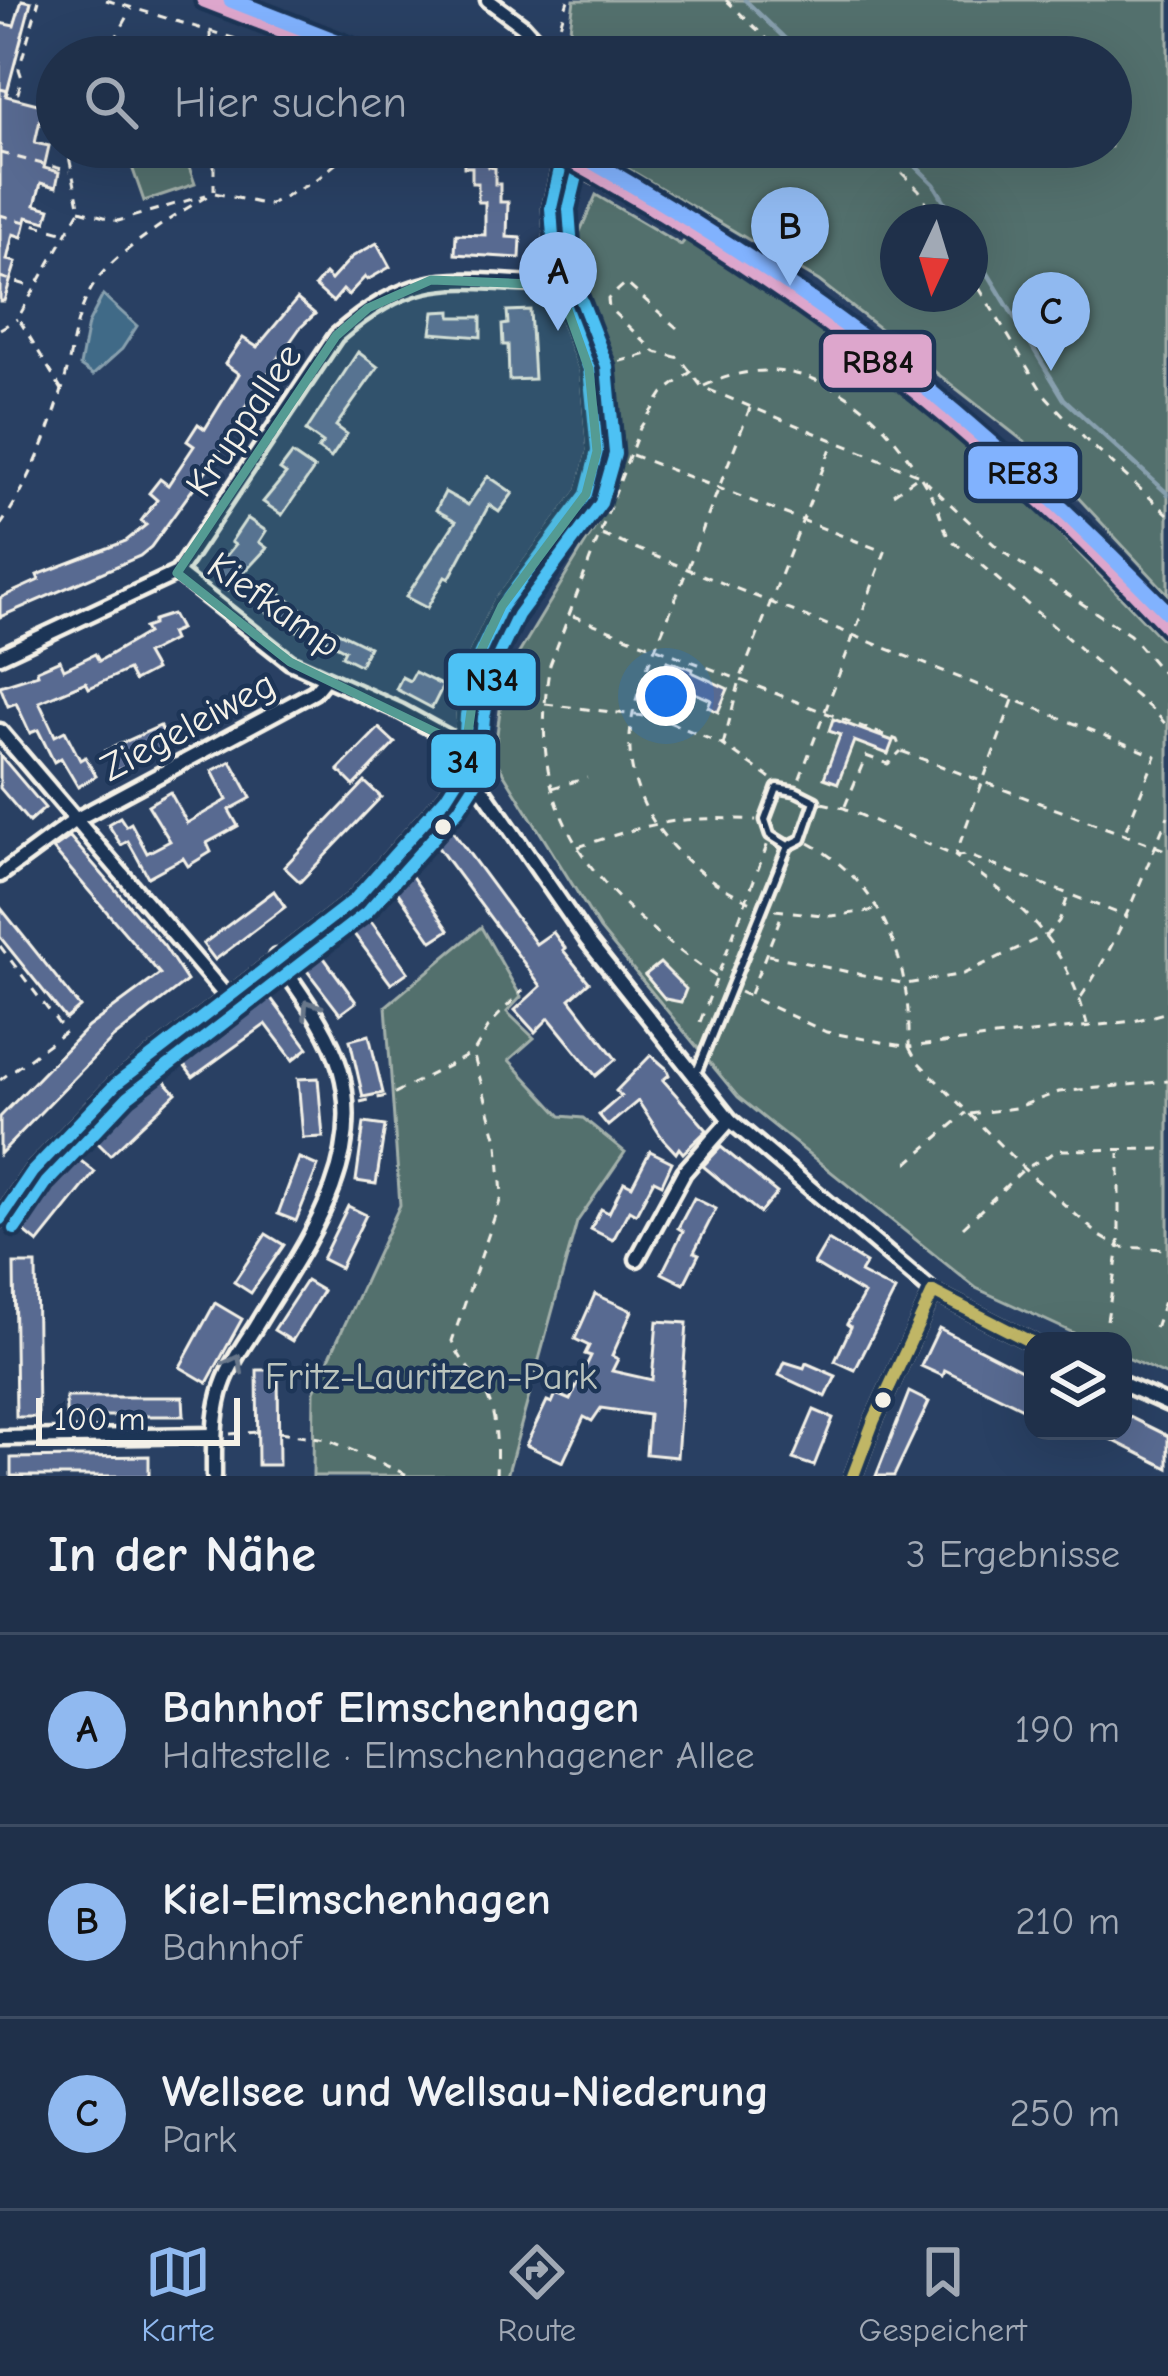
<!DOCTYPE html>
<html lang="de">
<head>
<meta charset="utf-8">
<style>
  :root { --surface:#1f304a; --page:#2c3c54; --text:#f1f3f6; --muted:#a1a9b5; --line:#3c4b62; --accent:#90b9f0 }
  body { margin:0; font-family:"Comic Neue",sans-serif; background:var(--page); color:var(--text) }
  .controls { position:absolute; right:36px; bottom:36px; display:grid; overflow:hidden; border-radius:24px; box-shadow:0 12px 48px #0002 }
  .controls button { width:108px; height:108px; display:grid; place-items:center; padding:0; border:0; border-bottom:3px solid var(--line); background:var(--surface); color:var(--text); font:60px sans-serif }
  .compass { position:absolute; left:880px; top:204px; width:108px; height:108px; border-radius:50%; background:var(--surface); box-shadow:0 12px 48px #0002; rotate:184deg }
  .scale { position:absolute; left:36px; bottom:30px; width:204px; box-sizing:border-box; padding-left:12px; border:6px solid #f4f1e8; border-top:0; font-size:33px; line-height:42px; white-space:nowrap; color:#f4f1e8; -webkit-text-stroke:9px #1d3557; paint-order:stroke }
  .you { position:absolute; left:666px; top:696px; width:42px; height:42px; margin:-30px; border:9px solid #fff; border-radius:50%; background:#1a73e8; box-shadow:0 0 0 18px #1a73e833 }
  .badge { display:grid; place-items:center; width:78px; height:78px; border-radius:50%; background:var(--accent); color:#111; font-size:39px; font-weight:700 }
  .pin { position:absolute; translate:-50% -99px; filter:drop-shadow(0 3px 6px #0008) }
  .pin::after { content:''; position:absolute; top:63px; width:42px; height:36px; background:inherit; clip-path:polygon(0 0,100% 0,50% 100%) }
  .list { margin:0; padding:0; list-style:none }
  h2 { display:flex; justify-content:space-between; align-items:center; height:156px; margin:0; padding:0 48px; font-size:51px }
  h2 small { font-size:39px; font-weight:400; color:var(--muted) }
  .list li { display:grid; grid-template-columns:78px 1fr auto; gap:36px; align-items:center; box-sizing:border-box; height:192px; padding:0 48px; border-top:3px solid var(--line) }
  .list b { display:block; font-size:45px; white-space:nowrap }
  .list p { margin:0; font-size:39px; white-space:nowrap; color:var(--muted) }
  .list em { font-size:39px; font-style:normal; color:var(--muted) }
  .icon { flex:none; width:66px; height:66px; fill:none; stroke:currentColor; stroke-width:2; stroke-linecap:round; stroke-linejoin:round }
  .map { position:relative; flex:none; width:1168px; height:1476px; overflow:hidden }
  .search { position:absolute; background:var(--surface); box-shadow:0 12px 48px #0002; left:36px; right:36px; top:36px; height:132px; display:flex; align-items:center; gap:30px; box-sizing:border-box; padding:0 42px; border-radius:66px; color:var(--muted); font-size:45px }
  .sheet { height:732px; background:var(--surface) }
  nav { display:flex; justify-content:space-around; align-items:center; box-sizing:border-box; height:168px; border-top:3px solid var(--line); background:var(--surface); font-size:33px; color:var(--muted) }
  nav a { display:grid; justify-items:center; gap:6px }
  nav .on { color:var(--accent) }
  .map>svg:first-child { display:block }
</style>
</head>
<body>
<div class="map">
<svg width="1168" height="1476" viewBox="0 0 1168 1476">
  <rect width="100%" height="100%" fill="#294063"/>
  <filter id="ink" filterUnits="userSpaceOnUse"><feTurbulence type="fractalNoise" baseFrequency=".00833" numOctaves="2"/><feDisplacementMap in="SourceGraphic" scale="24" xChannelSelector="R" yChannelSelector="G"/><feConvolveMatrix kernelMatrix="1 2 1 2 8 2 1 2 1" color-interpolation-filters="sRGB"/></filter>
  <g filter="url(#ink)">
    <g fill="#526f6d" stroke="#a3b0aa" stroke-width="3" fill-rule="evenodd">
      <path d="M574,0H1168V594L1031,447L819,281L591,147H1111V57H566ZM898,222H970V294H898Z"/>
      <polygon points="125,147 182,147 195,184 144,201"/>
      <polygon points="596,195 681,245 685,240 715,255 824,329 921,404 1029,501 1168,646 1168,1376 1123,1356 1123,1341 1091,1341 976,1288 738,1097 600,929 494,758 504,678 597,524 620,458 601,366 570,281 572,250"/>
      <polygon points="481,927 521,997 507,1012 534,1038 509,1060 561,1116 583,1118 625,1152 577,1222 507,1476 313,1476 314,1391 400,1205 386,1006"/>
    </g>
    <polygon fill="#406a87" stroke="#88a0ae" stroke-width="3" points="103,295 137,326 122,349 93,375 80,366 88,324"/>
    <g fill="none" stroke-linecap="round" stroke-linejoin="round">
      <g stroke="#88a0ae" stroke-width="4.5">
        <polyline points="745,0 804,57"/>
        <polyline points="896,147 934,184 957,222"/>
        <polyline points="970,244 1064,399 1168,494"/>
      </g>
    </g>
    <g fill="#596a91" stroke="#f4f1e8" stroke-width="3">
      <polygon points="22,0 31,2 6,96 57,109 56,124 40,120 35,143 49,146 44,168 59,172 56,187 41,183 35,205 50,209 46,222 27,217 22,237 13,234 7,260 16,262 4,301 0,301 0,23 14,26"/>
      <polygon points="464,149 488,150 488,167 495,168 495,184 500,184 500,202 508,202 507,237 521,238 520,258 455,254 456,234 485,235 485,202 478,202 478,183 472,183 472,167 464,167"/>
      <polygon points="377,243 390,267 367,280 365,277 348,295 343,290 333,302 315,286 325,274 331,280 352,257"/>
      <polygon points="297,299 315,314 300,328 251,397 226,443 151,547 140,556 0,617 0,598 39,580 37,575 126,541 146,525 141,521 157,500 149,493 160,479 168,485 194,446 187,441 198,424 205,429 239,374 225,364 243,338 257,347"/>
      <polygon points="530,310 534,379 509,380 508,345 503,345 502,325 508,324 507,311"/>
      <polygon points="451,311 451,317 481,317 481,337 431,333 434,312"/>
      <polygon points="358,352 378,367 336,426 347,434 331,458 318,449 323,443 306,431"/>
      <polygon points="292,454 314,469 282,515 263,502 286,474 280,470"/>
      <polygon points="488,476 513,493 499,512 489,505 449,579 445,577 427,608 406,597 456,521 436,510 445,492 468,505"/>
      <polygon points="247,518 266,531 259,542 267,548 228,590 210,575 235,545 231,542"/>
      <polygon points="268,585 322,624 369,647 360,665 342,656 345,650 300,626 297,631 254,604"/>
      <polygon points="172,614 180,629 170,633 173,640 146,654 155,670 134,681 128,670 89,688 86,682 39,702 55,736 65,731 80,760 85,757 96,776 78,787 61,758 54,762 38,730 30,733 16,703 8,706 0,686 38,674 37,670 60,660 64,669 95,654 99,661 147,633 144,628 153,625 153,620"/>
      <polygon points="667,661 693,669 692,672 728,689 718,712 708,707 711,700 670,682 656,714 646,710"/>
      <polygon points="415,672 443,686 432,708 396,689 402,677 410,681"/>
      <polygon points="833,719 893,741 888,754 854,741 838,783 824,778 840,735 829,731"/>
      <polygon points="160,726 171,746 116,771 105,751"/>
      <polygon points="379,728 395,743 354,786 338,770"/>
      <polygon points="0,755 45,808 29,822 0,788"/>
      <polygon points="231,761 251,798 229,810 238,826 207,843 211,852 188,866 183,858 148,877 128,841 121,845 108,824 120,817 126,826 131,823 147,853 170,841 148,805 170,792 187,823 227,800 212,771"/>
      <polygon points="365,782 381,797 300,882 284,867"/>
      <polygon points="451,829 536,944 553,932 565,948 563,950 589,982 570,999 616,1059 596,1076 549,1018 535,1032 515,1010 541,986 434,842"/>
      <polygon points="70,837 164,946 187,981 113,1038 0,1154 0,1117 88,1027 160,974 53,849"/>
      <polygon points="411,875 449,930 432,941 394,887"/>
      <polygon points="274,891 285,907 215,960 203,944"/>
      <polygon points="0,907 80,1007 66,1019 0,937"/>
      <polygon points="368,917 408,972 391,984 351,930"/>
      <polygon points="322,955 356,1002 340,1014 305,968"/>
      <polygon points="660,963 686,989 681,1002 665,999 645,975"/>
      <polygon points="267,993 308,1048 293,1060 266,1024 193,1077 180,1060"/>
      <polygon points="369,1035 383,1093 363,1097 350,1040"/>
      <polygon points="651,1055 666,1068 669,1075 663,1080 707,1130 683,1153 679,1148 676,1153 663,1139 638,1101 608,1126 599,1115 621,1096 616,1091"/>
      <polygon points="161,1077 176,1093 110,1155 95,1140"/>
      <polygon points="318,1078 323,1137 303,1138 298,1079"/>
      <polygon points="364,1123 385,1126 376,1184 356,1181"/>
      <polygon points="721,1147 777,1193 760,1213 703,1166"/>
      <polygon points="650,1151 672,1162 662,1184 654,1180 636,1214 629,1210 613,1240 591,1229 601,1209 609,1213 624,1182 632,1186"/>
      <polygon points="77,1158 95,1172 38,1243 21,1229"/>
      <polygon points="299,1158 318,1166 296,1221 278,1214"/>
      <polygon points="694,1198 716,1209 694,1252 699,1254 684,1284 662,1273 683,1231 678,1228"/>
      <polygon points="348,1206 366,1215 340,1268 322,1259"/>
      <polygon points="266,1234 284,1245 251,1293 234,1282"/>
      <polygon points="828,1240 866,1263 860,1273 895,1291 855,1370 835,1361 851,1327 847,1324 864,1294 814,1264"/>
      <polygon points="14,1264 36,1264 38,1417 16,1417"/>
      <polygon points="306,1281 323,1291 292,1341 274,1330"/>
      <polygon points="595,1294 632,1311 612,1356 618,1359 612,1371 652,1380 657,1321 687,1323 677,1457 646,1454 649,1415 601,1408 592,1421 584,1417 563,1462 526,1445 547,1401 552,1403 556,1394 570,1400 591,1356 585,1354 589,1346 575,1339"/>
      <polygon points="215,1303 242,1319 207,1383 180,1367"/>
      <polygon points="939,1328 1033,1376 1033,1413 945,1370 943,1376 921,1366"/>
      <polygon points="785,1362 804,1368 806,1363 836,1376 826,1397 779,1375"/>
      <polygon points="257,1370 278,1370 279,1465 258,1465"/>
      <polygon points="909,1392 929,1402 894,1476 876,1476"/>
      <polygon points="66,1397 183,1397 184,1416 66,1416"/>
      <polygon points="814,1410 833,1418 814,1466 793,1459"/>
      <polygon points="1130,1417 1168,1436 1168,1468 1094,1431 1123,1431"/>
      <polygon points="149,1456 149,1476 11,1476 11,1458"/>
    </g>
    <g fill="none" stroke-linecap="round" stroke-linejoin="round">
      <g stroke="#f4f1e8" stroke-width="15">
        <polyline id="lane" points="696,1074 788,846 802,839 815,801 795,791 777,788 765,820 770,835 788,846"/>
      </g>
      <g stroke="#f4f1e8" stroke-width="21">
        <g id="street">
          <polyline points="488,0 523,26 551,57"/>
          <polyline points="177,573 290,662 400,711 466,747"/>
          <path d="M0,656L177,573L336,336C419,264 456,282 559,285"/>
          <polyline points="0,731 226,996"/>
          <polyline points="463,770 483,790 587,940 730,1120 933,1292 1033,1343"/>
          <polyline points="0,875 75,820 314,692 324,680"/>
          <polyline points="0,1219 32,1172 116,1084 354,900 446,797 463,770 466,715 479,655 502,606 586,494 597,451 589,369 563,301 555,266 551,208 565,147"/>
          <polyline points="637,1259 684,1172 730,1120"/>
          <polyline points="1123,1384 1168,1404"/>
          <polyline points="0,1438 214,1435"/>
          <path d="M214,1476C214,1449 213,1420 220,1394C226,1370 241,1349 254,1329C301,1250 368,1166 340,1068C328,1027 299,992 276,957"/>
          <polyline points="853,1476 874,1420 933,1292"/>
        </g>
      </g>
      <g stroke="#f4f1e8" stroke-width="3" stroke-dasharray="9 9" stroke-linecap="butt">
        <polyline points="106,0 296,57"/>
        <polyline points="726,0 786,57"/>
        <polyline points="210,33 211,57"/>
        <polyline points="555,41 568,0"/>
        <polyline points="105,57 132,9"/>
        <polyline points="0,89 18,93 22,78 19,69 39,0"/>
        <polyline points="214,147 214,191"/>
        <polyline points="876,147 919,190 938,222"/>
        <polyline points="0,153 70,171"/>
        <polyline points="571,173 689,237"/>
        <polyline points="215,193 268,205 315,181 356,147"/>
        <polyline points="80,210 118,221 206,195"/>
        <polyline points="0,215 66,233"/>
        <polyline points="970,273 1043,393 1085,439 1168,514"/>
        <polyline points="0,277 33,287"/>
        <polyline points="677,328 626,283 608,299 609,308 655,352 680,358 702,387 919,475 1000,550 1130,635 1168,679"/>
        <polyline points="0,329 17,319"/>
        <polyline points="602,366 651,353"/>
        <path d="M692,371L663,393L640,428L550,665C522,822 601,898 722,981"/>
        <path d="M704,386C792,344 870,395 916,470"/>
        <polyline points="62,390 18,318 80,210 67,147"/>
        <path d="M750,408C724,474 699,540 673,605C657,646 632,693 630,737C626,814 689,876 754,903"/>
        <polyline points="632,455 885,552 798,783"/>
        <polyline points="921,478 936,503 948,537 1155,712 1168,727"/>
        <polyline points="893,494 918,476"/>
        <path d="M0,526C27,488 49,435 62,390C73,353 73,316 95,283C113,253 183,210 214,192"/>
        <polyline points="602,535 1156,756 1124,834"/>
        <polyline points="573,616 897,740 901,751 1168,851"/>
        <path d="M1013,700L955,856C1022,904 1065,941 1087,1024"/>
        <polyline points="545,704 660,718 723,745 770,778"/>
        <polyline points="723,745 740,680 833,443"/>
        <polyline points="552,788 587,778"/>
        <polyline points="822,803 844,808 955,856 967,855 1128,917"/>
        <polyline points="845,806 866,756 888,764 901,751"/>
        <path d="M809,843C885,885 911,964 909,1047L1134,1021L1168,1012"/>
        <path d="M578,847C650,823 679,815 756,820"/>
        <polyline points="775,910 831,916 878,910"/>
        <polyline points="0,946 65,1032 0,1080"/>
        <polyline points="768,955 906,984 963,974 1048,934 1059,921 1069,894"/>
        <polyline points="740,992 826,1032 909,1047 916,1060 1024,1169 1100,1236 1119,1247 1168,1249"/>
        <polyline points="750,994 782,914"/>
        <path d="M1081,997C1120,940 1141,879 1168,816"/>
        <polyline points="700,1022 768,843"/>
        <polyline points="360,1102 391,1095 471,1054"/>
        <polyline points="970,1114 1015,1108 1059,1092 1168,1081"/>
        <polyline points="908,1163 966,1113"/>
        <polyline points="963,1227 1024,1169 1059,1150 1168,1149"/>
        <polyline points="1107,1320 1119,1247 1119,1153"/>
        <polyline points="1155,1328 1168,1289"/>
        <polyline points="279,1432 326,1439 410,1476"/>
        <polyline points="230,1434 258,1432"/>
        <path d="M496,1476C497,1449 498,1414 484,1390C473,1373 460,1360 452,1341L502,1195L498,1144L473,1053L491,1023L523,990"/>
      </g>
      <use href="#lane" stroke="#1d3557" stroke-width="6"/>
      <use href="#street" stroke="#1d3557" stroke-width="12"/>
      <g stroke="#1d3557" stroke-width="21">
        <polyline id="bus-1" points="0,1219 32,1172 116,1084 354,900 446,797 463,770 466,715 479,655 502,606 586,494 597,451 589,369 563,301 555,266 551,208 565,147"/>
      </g>
      <g stroke="#1d3557" stroke-width="21">
        <polyline id="bus-2" points="15,1229 46,1183 128,1097 366,913 459,809 479,778 484,717 496,661 518,615 601,503 615,454 607,366 580,296 573,263 569,209 583,151"/>
      </g>
      <g stroke="#1d3557" stroke-width="21">
        <g id="bus-3">
          <polyline points="933,1292 1033,1343"/>
          <polyline points="853,1476 874,1420 933,1292"/>
        </g>
      </g>
      <use href="#bus-1" stroke="#4dc1f4" stroke-width="12"/>
      <use href="#bus-2" stroke="#4dc1f4" stroke-width="12"/>
      <use href="#bus-3" stroke="#c0b666" stroke-width="12"/>
      <g stroke="#1d3557" stroke-width="24">
        <g id="rail-1">
          <polyline points="204,0 353,57"/>
          <path d="M547,147C791,280 978,425 1168,627"/>
        </g>
      </g>
      <g stroke="#1d3557" stroke-width="24">
        <g id="rail-2">
          <polyline points="231,0 377,57"/>
          <path d="M567,147C679,211 789,279 890,359C989,437 1080,523 1168,613"/>
        </g>
      </g>
      <use href="#rail-1" stroke="#dda6cc" stroke-width="15"/>
      <use href="#rail-2" stroke="#81b2fe" stroke-width="15"/>
    </g>
    <defs><path id="oneway-chevron" d="M-2-3.5L2.5 0L-2 3.5" fill="none" stroke-width="1.6" stroke-linecap="round" stroke-linejoin="round" transform="scale(3)"/></defs>
    <g stroke="#68778a">
      <use href="#oneway-chevron" transform="translate(310 1008) rotate(-124)"/>
      <use href="#oneway-chevron" transform="translate(235 1363) rotate(-63)"/>
    </g>
  </g>
  <path fill="#549b93" fill-opacity="0.2" stroke="#549b93" stroke-width="9" stroke-linejoin="round" d="M431,280L559,285L589,369L597,451L586,494L502,606L479,655L466,747L290,662L177,573L336,336L368,308Z"/>
  <g fill="#f4f1e8" stroke="#1d3557" stroke-width="4.5">
    <circle cx="443" cy="827" r="10"/>
    <circle cx="883" cy="1400" r="10"/>
  </g>
  <g text-anchor="middle" dominant-baseline="central" stroke-width="9" stroke-linejoin="round" paint-order="stroke">
    <g font-size="39" fill="#f4f1e8" stroke="#1d3557">
      <text transform="translate(244 420) rotate(-56)">Kruppallee</text>
      <text transform="translate(274 605) rotate(35)">Kiefkamp</text>
      <text transform="translate(188 726) rotate(-28)">Ziegeleiweg</text>
    </g>
    <g font-size="39" fill="#bbc4bd" stroke="#1d3557">
      <text x="431" y="1376">Fritz-Lauritzen-Park</text>
    </g>
  </g>
  <g stroke="#1d3557" stroke-width="4.5">
    <rect x="821" y="332" width="113" height="58" rx="12" fill="#dda6cc"/>
    <rect x="966" y="444" width="114" height="57" rx="12" fill="#81b2fe"/>
    <rect x="446" y="651" width="92" height="57" rx="12" fill="#4dc1f4"/>
    <rect x="429" y="732" width="69" height="58" rx="12" fill="#4dc1f4"/>
  </g>
  <g font-size="33" text-anchor="middle" font-weight="bold" fill="#111">
    <text x="878" y="373">RB84</text>
    <text x="1023" y="484">RE83</text>
    <text x="492" y="691">N34</text>
    <text x="463" y="773">34</text>
  </g>
</svg>
<div class="controls">
<button><svg class="icon" aria-label="layers" viewBox="0 0 24 24"><path d="M12 4l9 5-9 5-9-5zM3 14l9 5 9-5"/></svg></button>
</div>
<svg class="compass" viewBox="-18 -18 36 36"><path d="M0-13l5 13h-10z" fill="#e53935"/><path d="M0 13l5-13h-10z" fill="#a1a9b5"/></svg>
<div class="scale">100 m</div>
<div class="you"></div>
<div class="pin badge" style="left:558px;top:331px">A</div>
<div class="pin badge" style="left:790px;top:286px">B</div>
<div class="pin badge" style="left:1051px;top:371px">C</div>
<div class="search"><svg class="icon" aria-label="search" viewBox="0 0 24 24"><circle cx="10" cy="10" r="6"/><path d="M15 15l6 6"/></svg>Hier suchen</div>
</div>
<section class="sheet">
<h2>In der Nähe<small>3 Ergebnisse</small></h2>
<ul class="list">
<li><span class="badge">A</span><div><b>Bahnhof Elmschenhagen</b><p>Haltestelle · Elmschenhagener Allee</p></div><em>190 m</em></li>
<li><span class="badge">B</span><div><b>Kiel-Elmschenhagen</b><p>Bahnhof</p></div><em>210 m</em></li>
<li><span class="badge">C</span><div><b>Wellsee und Wellsau-Niederung</b><p>Park</p></div><em>250 m</em></li>
</ul>
</section>
<nav>
<a class="on"><svg class="icon" aria-label="map" viewBox="0 0 24 24"><path d="M3 6l6-2 6 2 6-2v14l-6 2-6-2-6 2zM9 4v14M15 6v14"/></svg>Karte</a>
<a><svg class="icon" aria-label="directions" viewBox="0 0 24 24"><path d="M12 3l9 9-9 9-9-9zM9 14v-3h6M13 9l2 2-2 2"/></svg>Route</a>
<a><svg class="icon" aria-label="saved" viewBox="0 0 24 24"><path d="M7 4h10v16l-5-4-5 4z"/></svg>Gespeichert</a>
</nav>
</body>
</html>
